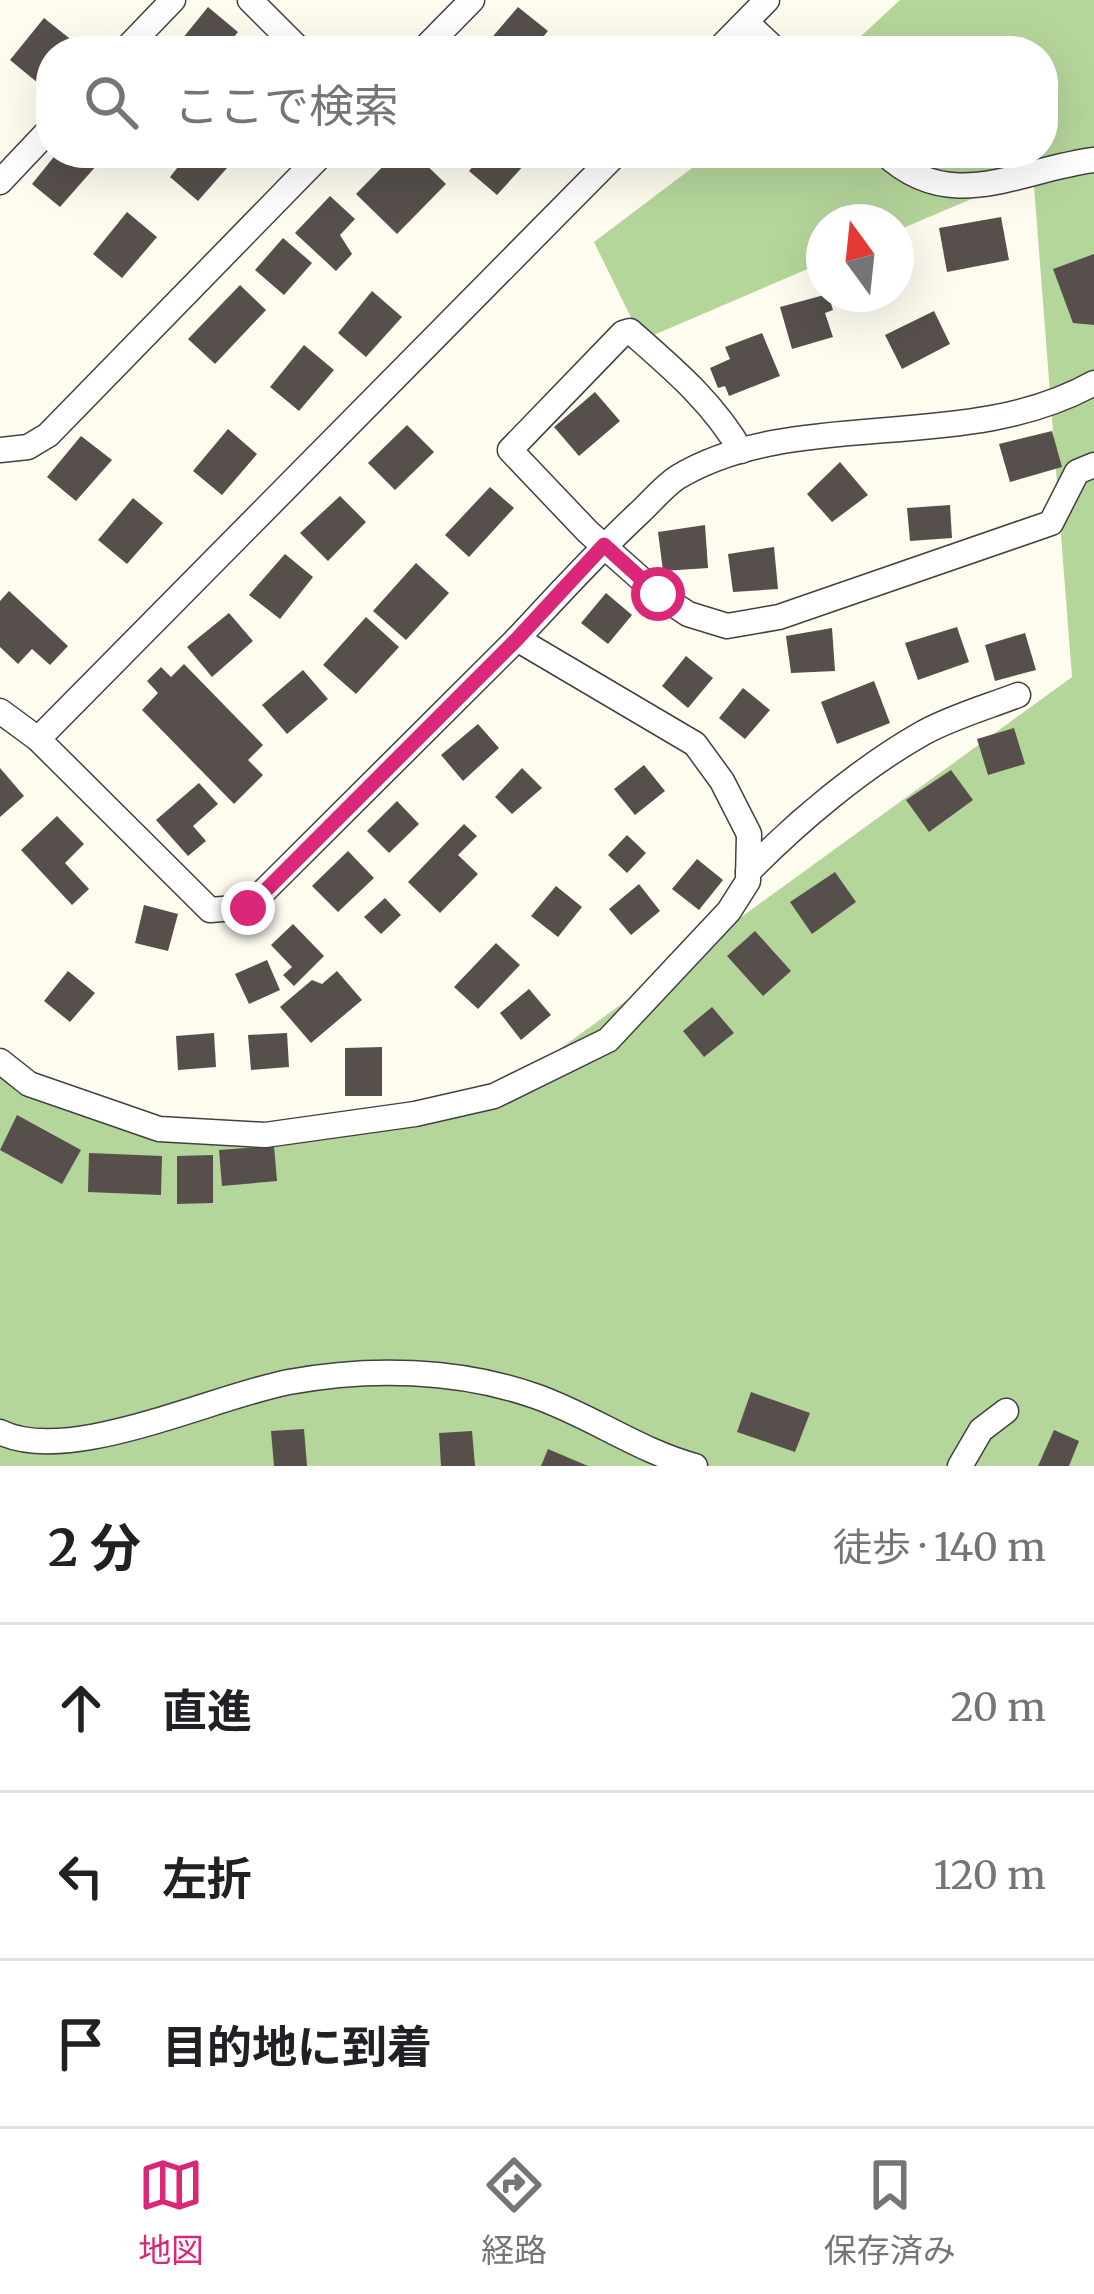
<!DOCTYPE html>
<html lang="ja">
<head>
<meta charset="utf-8">
<style>
  :root { --surface:#fff; --page:#f6f6f6; --text:#202124; --muted:#757577; --line:#e0e0e0; --accent:#db2777 }
  body { margin:0; font-family:Merriweather,"Noto Sans JP",serif; background:var(--page); color:var(--text) }
  .compass { position:absolute; left:806px; top:204px; width:108px; height:108px; border-radius:50%; background:var(--surface); box-shadow:0 12px 48px #0002; rotate:345deg }
  .stop { position:absolute; width:36px; height:36px; margin:-27px; border:9px solid #db2777; border-radius:50%; background:#fff }
  .stop.end { background:#db2777; border-color:#fff; box-shadow:0 3px 12px #0008 }
  .list { margin:0; padding:0; list-style:none }
  h2 { display:flex; justify-content:space-between; align-items:center; height:156px; margin:0; padding:0 48px; font-size:51px }
  h2 small { font-size:39px; font-weight:400; color:var(--muted) }
  .list li { display:grid; grid-template-columns:78px 1fr auto; gap:36px; align-items:center; box-sizing:border-box; height:168px; padding:0 48px; border-top:3px solid var(--line) }
  .list b { display:block; font-size:45px; white-space:nowrap }
  .list em { font-size:39px; font-style:normal; color:var(--muted) }
  .icon { flex:none; width:66px; height:66px; fill:none; stroke:currentColor; stroke-width:2; stroke-linecap:round; stroke-linejoin:round }
  .map { position:relative; flex:none; width:1094px; height:1466px; overflow:hidden }
  .search { position:absolute; background:var(--surface); box-shadow:0 12px 48px #0002; left:36px; right:36px; top:36px; height:132px; display:flex; align-items:center; gap:30px; box-sizing:border-box; padding:0 42px; border-radius:48px; color:var(--muted); font-size:45px }
  .sheet { height:660px; background:var(--surface) }
  nav { display:flex; justify-content:space-around; align-items:center; box-sizing:border-box; height:168px; border-top:3px solid var(--line); background:var(--surface); font-size:33px; color:var(--muted) }
  nav a { display:grid; justify-items:center; gap:6px }
  nav .on { color:var(--accent) }
  .map>svg:first-child { display:block }
</style>
</head>
<body>
<div class="map">
<svg width="1094" height="1466" viewBox="0 0 1094 1466">
  <rect width="100%" height="100%" fill="#fefbef"/>
  <polygon fill="#b5d69b" points="900,0 1094,0 1094,1466 0,1466 0,1074 16,1091 213,1137 477,1109 1072,677 1033,173 896,231 896,222 824,222 824,262 642,340 594,242 712,153 1043,153 1043,51 845,51"/>
  <g fill="#564f4b">
    <polygon points="208,7 238,32 222,51 177,51 174,49"/>
    <polygon points="518,7 548,31 531,51 487,51 483,48"/>
    <polygon points="44,18 74,42 66,51 51,51 51,69 38,83 10,60"/>
    <polygon points="57,153 80,153 96,166 60,207 32,184"/>
    <polygon points="189,153 225,153 234,160 198,201 170,177"/>
    <polygon points="396,153 414,153 446,184 397,234 356,194"/>
    <polygon points="484,153 535,153 497,195 469,171"/>
    <polygon points="717,153 748,153 734,168"/>
    <polygon points="330,196 355,219 340,235 352,254 336,271 295,233"/>
    <polygon points="127,212 157,237 122,278 93,254"/>
    <polygon points="1001,217 1009,260 947,272 939,228"/>
    <polygon points="283,238 312,263 284,295 255,270"/>
    <polygon points="1094,254 1094,325 1073,323 1053,269"/>
    <polygon points="240,285 266,310 215,364 188,339"/>
    <polygon points="372,291 402,317 366,357 338,333"/>
    <polygon points="828,294 833,310 825,313 833,337 792,349 780,307"/>
    <polygon points="934,311 950,344 902,369 885,335"/>
    <polygon points="762,333 780,376 729,396 725,386 718,388 710,368 730,359 725,347"/>
    <polygon points="304,345 334,370 299,411 270,387"/>
    <polygon points="595,392 620,421 579,456 554,427"/>
    <polygon points="407,425 434,452 395,490 368,463"/>
    <polygon points="228,429 257,454 222,495 193,471"/>
    <polygon points="1052,431 1062,467 1010,482 999,444"/>
    <polygon points="81,436 112,460 76,501 47,477"/>
    <polygon points="840,462 868,495 832,522 807,494"/>
    <polygon points="490,487 514,508 469,557 445,535"/>
    <polygon points="340,496 366,522 328,561 300,533"/>
    <polygon points="133,498 163,523 127,564 98,540"/>
    <polygon points="950,505 952,538 910,541 907,508"/>
    <polygon points="705,525 708,568 663,571 658,532"/>
    <polygon points="774,547 778,589 733,592 728,554"/>
    <polygon points="285,554 313,577 280,619 249,595"/>
    <polygon points="416,563 449,593 406,640 373,611"/>
    <polygon points="9,591 68,646 50,665 32,649 18,664 0,647 0,601"/>
    <polygon points="606,593 632,615 608,644 581,623"/>
    <polygon points="229,613 253,641 212,677 187,647"/>
    <polygon points="366,617 399,647 356,694 323,665"/>
    <polygon points="957,627 969,662 918,680 905,643"/>
    <polygon points="832,628 835,671 791,673 786,636"/>
    <polygon points="1025,633 1036,670 995,681 985,645"/>
    <polygon points="686,656 713,678 688,708 662,686"/>
    <polygon points="184,664 263,745 248,760 263,775 234,804 142,710 158,693 147,681 161,667 171,677"/>
    <polygon points="303,670 328,699 287,734 262,705"/>
    <polygon points="874,681 890,723 837,744 821,702"/>
    <polygon points="743,688 770,710 745,739 719,718"/>
    <polygon points="478,724 499,748 463,781 441,755"/>
    <polygon points="1014,728 1025,764 988,775 977,739"/>
    <polygon points="644,765 665,791 635,815 614,789"/>
    <polygon points="0,768 24,796 0,817"/>
    <polygon points="522,768 542,788 512,814 495,797"/>
    <polygon points="951,770 973,800 929,832 906,800"/>
    <polygon points="199,783 218,804 193,826 206,841 188,856 156,820"/>
    <polygon points="397,801 419,824 389,853 367,831"/>
    <polygon points="57,816 84,844 65,863 89,889 72,905 21,850"/>
    <polygon points="464,824 477,836 458,855 478,874 440,913 408,882"/>
    <polygon points="627,835 646,853 627,873 608,855"/>
    <polygon points="348,851 374,878 338,912 312,886"/>
    <polygon points="697,859 723,880 699,910 672,889"/>
    <polygon points="835,872 856,902 812,934 790,902"/>
    <polygon points="639,884 660,911 631,935 609,909"/>
    <polygon points="556,886 582,907 558,937 531,916"/>
    <polygon points="385,898 401,915 381,934 364,917"/>
    <polygon points="144,905 178,914 168,951 135,943"/>
    <polygon points="293,924 324,956 294,986 283,975 292,967 271,945"/>
    <polygon points="755,931 791,971 763,996 727,956"/>
    <polygon points="496,943 520,965 478,1009 454,987"/>
    <polygon points="267,960 280,990 249,1004 235,974"/>
    <polygon points="68,971 95,993 70,1022 44,1001"/>
    <polygon points="337,971 362,1000 311,1043 280,1007 312,980 322,984"/>
    <polygon points="529,989 551,1015 521,1040 500,1013"/>
    <polygon points="712,1007 734,1033 704,1057 683,1031"/>
    <polygon points="214,1033 216,1067 178,1070 176,1036"/>
    <polygon points="287,1033 289,1067 251,1070 248,1035"/>
    <polygon points="382,1047 382,1096 345,1096 345,1048"/>
    <polygon points="17,1115 81,1150 62,1184 0,1150"/>
    <polygon points="274,1146 277,1181 222,1186 219,1150"/>
    <polygon points="89,1153 162,1156 161,1195 88,1192"/>
    <polygon points="213,1155 213,1203 177,1204 177,1156"/>
    <polygon points="751,1392 810,1413 795,1452 737,1432"/>
    <polygon points="304,1429 307,1466 274,1466 271,1431"/>
    <polygon points="1054,1430 1079,1441 1069,1466 1038,1466"/>
    <polygon points="472,1431 475,1466 441,1466 439,1433"/>
    <polygon points="548,1449 588,1466 541,1466"/>
  </g>
  <g fill="none" stroke-linecap="round" stroke-linejoin="round">
    <g stroke="#414141" stroke-width="27">
      <g id="street">
        <polyline points="250,0 301,51"/>
        <polyline points="746,22 777,51"/>
        <polyline points="124,51 173,0"/>
        <polyline points="422,51 472,0"/>
        <polyline points="717,51 767,0"/>
        <path d="M884,153C951,216 1017,170 1094,160"/>
        <polyline points="0,182 51,128"/>
        <polyline points="0,450 28,447 48,435 323,153"/>
        <path d="M741,451C713,402 672,368 630,331L623,333L510,450L588,532L658,594L688,614L727,626L779,617L1051,523L1077,472L1094,465"/>
        <polyline points="0,711 38,739 210,910 248,907 517,639"/>
        <polyline points="38,739 617,153"/>
        <path d="M748,872C797,822 861,768 923,733C952,717 987,707 1018,695"/>
        <path d="M0,1061L29,1084L159,1129L265,1135L415,1114L494,1096L608,1040L729,911L748,881L749,834L722,781L695,744L517,639C557,596 595,554 638,514C651,502 664,486 678,477C797,406 966,455 1094,383"/>
        <path d="M0,1432C69,1466 211,1397 289,1382C369,1367 458,1369 535,1396C590,1415 639,1451 695,1466"/>
        <polyline points="960,1466 981,1430 1006,1411"/>
      </g>
    </g>
    <use href="#street" stroke="#fff" stroke-width="24"/>
  </g>
  <g fill="none" stroke-linecap="round" stroke-linejoin="round">
    <polyline stroke="#db2777" stroke-width="15" points="248,908 517,639 604,545 658,594"/>
  </g>
</svg>
<svg class="compass" viewBox="-18 -18 36 36"><path d="M0-13l5 13h-10z" fill="#e53935"/><path d="M0 13l5-13h-10z" fill="#757577"/></svg>
<div class="stop" style="left:658px;top:594px"></div>
<div class="stop end" style="left:248px;top:908px"></div>
<div class="search"><svg class="icon" aria-label="search" viewBox="0 0 24 24"><circle cx="10" cy="10" r="6"/><path d="M15 15l6 6"/></svg>ここで検索</div>
</div>
<section class="sheet">
<h2>2 分<small>徒歩 · 140 m</small></h2>
<ul class="list">
<li><svg class="icon" aria-label="ahead" viewBox="0 0 24 24"><path d="M12 20V5M6 11l6-6 6 6"/></svg><div><b>直進</b></div><em>20 m</em></li>
<li><svg class="icon" aria-label="left" viewBox="0 0 24 24"><path d="M17 20v-9H6M10 6l-5 5 5 5"/></svg><div><b>左折</b></div><em>120 m</em></li>
<li><svg class="icon" aria-label="arrive" viewBox="0 0 24 24"><path d="M6 21V4h12l-3 4 3 4H6"/></svg><div><b>目的地に到着</b></div></li>
</ul>
</section>
<nav>
<a class="on"><svg class="icon" aria-label="map" viewBox="0 0 24 24"><path d="M3 6l6-2 6 2 6-2v14l-6 2-6-2-6 2zM9 4v14M15 6v14"/></svg>地図</a>
<a><svg class="icon" aria-label="directions" viewBox="0 0 24 24"><path d="M12 3l9 9-9 9-9-9zM9 14v-3h6M13 9l2 2-2 2"/></svg>経路</a>
<a><svg class="icon" aria-label="saved" viewBox="0 0 24 24"><path d="M7 4h10v16l-5-4-5 4z"/></svg>保存済み</a>
</nav>
</body>
</html>
